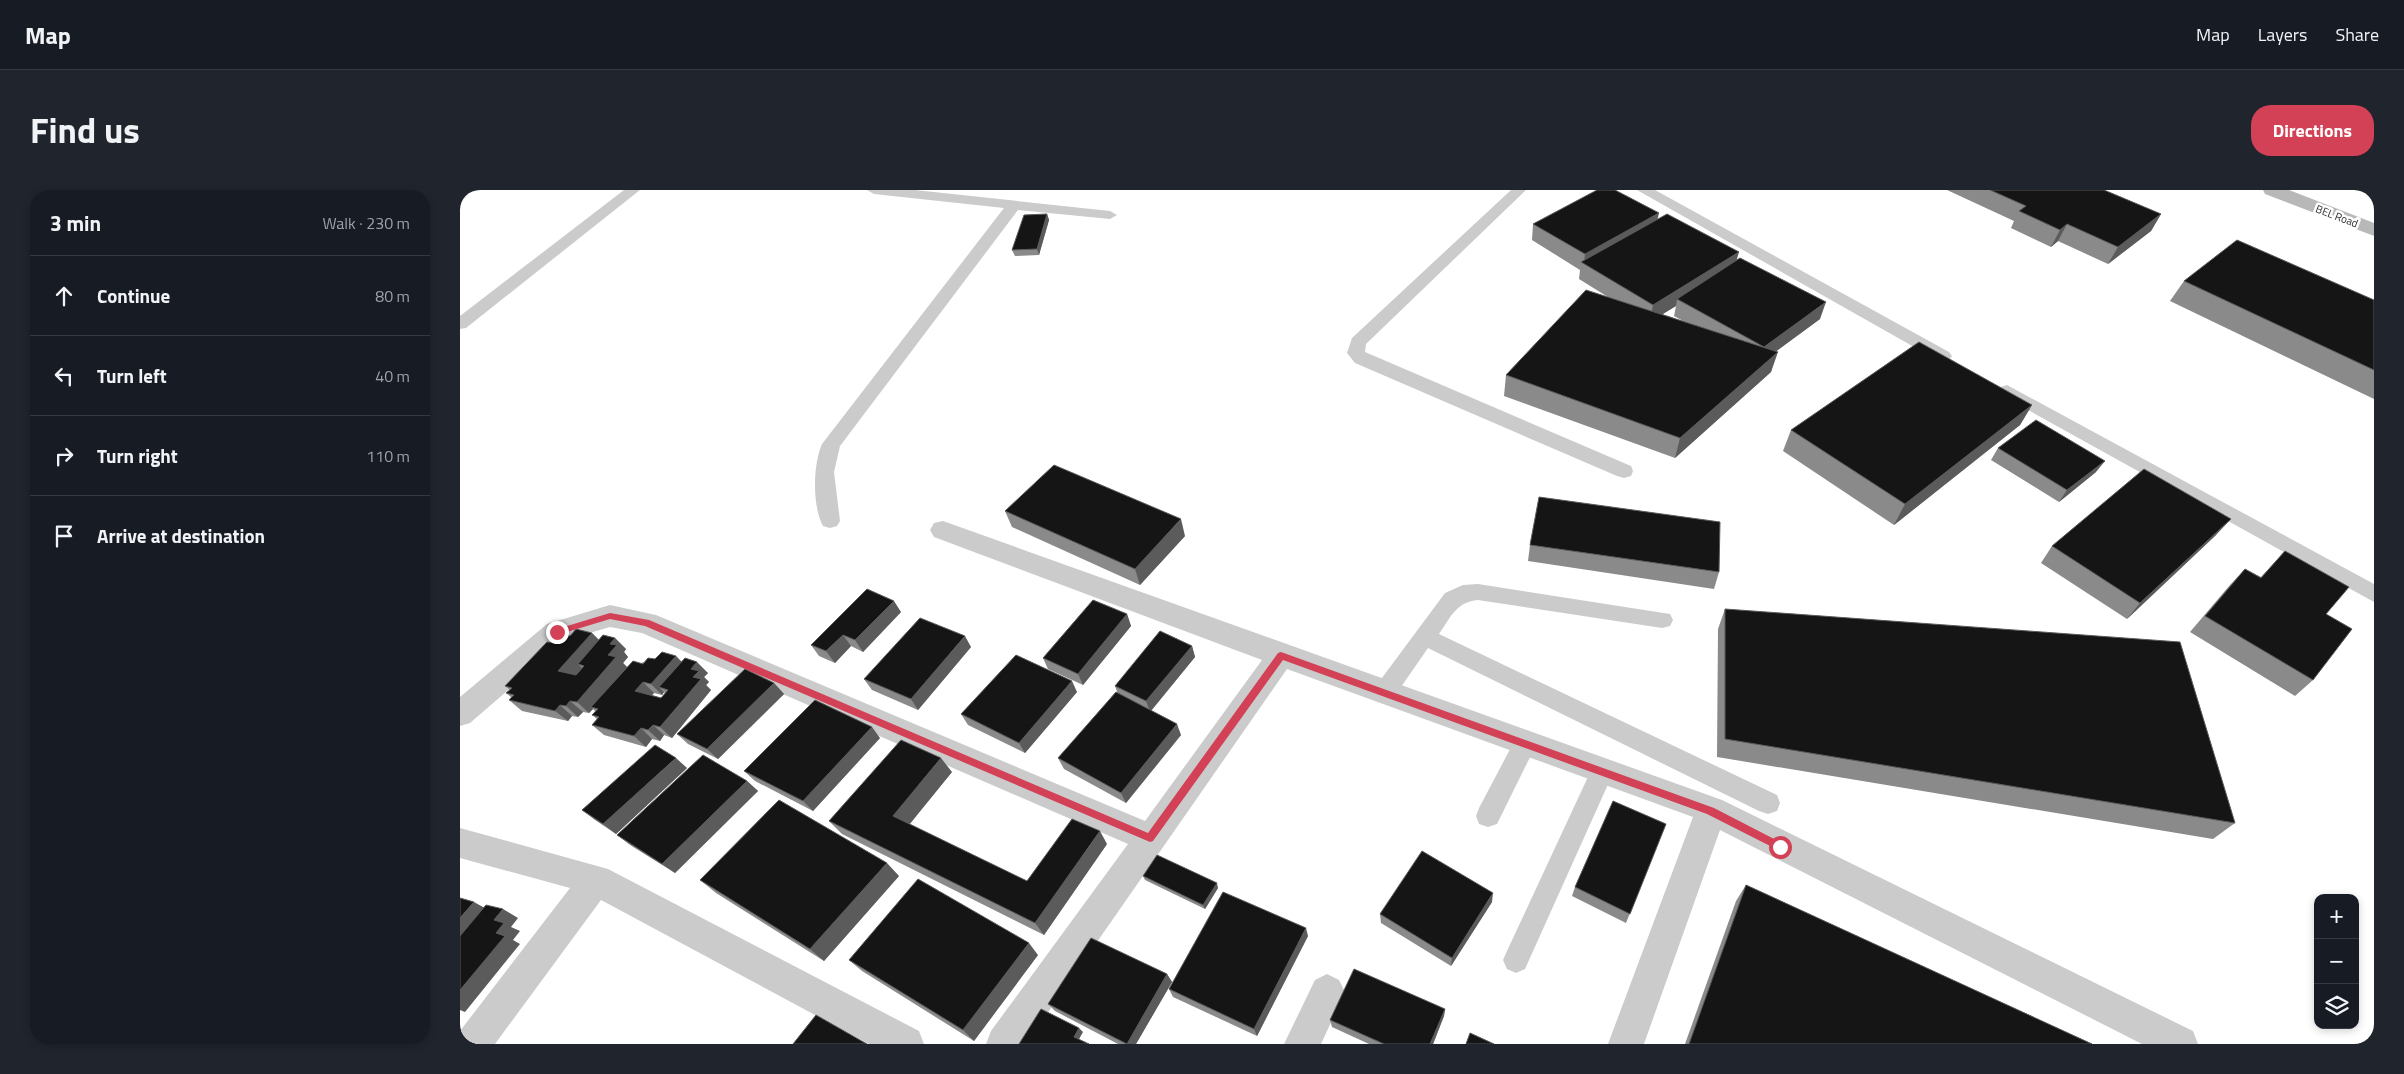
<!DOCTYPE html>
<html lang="en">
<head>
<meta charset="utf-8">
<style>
  :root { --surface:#171b24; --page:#20242c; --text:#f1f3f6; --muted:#9ea1a6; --line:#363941; --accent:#d34156 }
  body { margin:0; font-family:"Titillium Web",sans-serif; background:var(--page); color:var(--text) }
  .controls { position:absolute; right:15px; bottom:15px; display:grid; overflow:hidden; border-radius:10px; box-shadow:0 2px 8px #0003 }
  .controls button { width:45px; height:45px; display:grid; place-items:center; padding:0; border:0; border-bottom:1px solid var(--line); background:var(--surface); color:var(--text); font:25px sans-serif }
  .stop { position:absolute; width:15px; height:15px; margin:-11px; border:4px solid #d34156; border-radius:50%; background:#fff }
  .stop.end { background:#d34156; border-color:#fff; box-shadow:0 1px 5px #0008 }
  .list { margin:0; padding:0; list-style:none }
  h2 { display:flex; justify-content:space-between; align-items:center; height:65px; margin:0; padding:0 20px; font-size:21px }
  h2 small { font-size:16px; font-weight:400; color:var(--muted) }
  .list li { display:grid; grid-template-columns:32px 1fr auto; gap:15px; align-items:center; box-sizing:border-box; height:80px; padding:0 20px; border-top:1px solid var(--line) }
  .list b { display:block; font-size:19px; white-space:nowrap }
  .list em { font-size:16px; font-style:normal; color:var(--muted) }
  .icon { flex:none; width:28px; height:28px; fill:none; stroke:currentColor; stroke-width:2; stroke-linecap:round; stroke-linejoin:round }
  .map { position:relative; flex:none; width:1914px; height:854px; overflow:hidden; border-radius:20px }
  header { display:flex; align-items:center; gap:30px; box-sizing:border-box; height:70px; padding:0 25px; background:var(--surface); border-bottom:1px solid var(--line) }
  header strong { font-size:24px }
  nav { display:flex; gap:28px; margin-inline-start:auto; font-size:18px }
  .intro { display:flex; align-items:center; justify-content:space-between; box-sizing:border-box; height:120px; padding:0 30px }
  h1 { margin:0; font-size:35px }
  .button { padding:12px 22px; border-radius:20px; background:var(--accent); color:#fff; font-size:18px; font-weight:700 }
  main { display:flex; gap:30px; padding:0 30px }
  aside { flex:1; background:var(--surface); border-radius:20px; box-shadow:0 2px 8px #0003 }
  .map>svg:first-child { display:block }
</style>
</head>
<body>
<header>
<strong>Map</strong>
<nav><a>Map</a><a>Layers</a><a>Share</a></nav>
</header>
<div class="intro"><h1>Find us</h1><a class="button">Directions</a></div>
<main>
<aside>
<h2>3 min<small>Walk · 230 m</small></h2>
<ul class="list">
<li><svg class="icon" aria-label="ahead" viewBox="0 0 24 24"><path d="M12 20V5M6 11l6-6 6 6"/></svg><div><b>Continue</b></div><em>80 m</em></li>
<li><svg class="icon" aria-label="left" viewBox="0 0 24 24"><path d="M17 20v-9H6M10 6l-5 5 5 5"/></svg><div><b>Turn left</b></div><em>40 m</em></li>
<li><svg class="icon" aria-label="right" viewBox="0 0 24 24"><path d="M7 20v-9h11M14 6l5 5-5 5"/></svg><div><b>Turn right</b></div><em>110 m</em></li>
<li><svg class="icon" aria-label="arrive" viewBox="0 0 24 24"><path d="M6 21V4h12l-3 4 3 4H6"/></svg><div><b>Arrive at destination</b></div></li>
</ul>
</aside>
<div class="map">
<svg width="1914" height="854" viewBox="0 0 1914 854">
  <rect width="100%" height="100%" fill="#fff"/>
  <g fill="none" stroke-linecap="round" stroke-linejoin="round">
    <g fill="#cbcbcb" fill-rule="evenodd">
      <polygon points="164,0 180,0 6,138 0,139 0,126"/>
      <path d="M407,0H455L650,21L657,25L650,29L558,20L380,256L374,282L380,331L377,336L370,338L363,336C352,316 353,274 362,254L544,18L414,4Z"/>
      <polygon points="1051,0 1066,0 906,154 905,162 1171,276 1173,281 1171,286 1164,288 1157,286 895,173 887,163 892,148"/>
      <polygon points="1177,0 1195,0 1489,162 1492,166 1489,170 1477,170"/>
      <polygon points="1547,195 1914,394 1914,412 1541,205 1538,201 1541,197"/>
      <path d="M1018,394L1210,424L1213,430L1210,436L1202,438L1018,410C996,412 991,427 979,444L1317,605L1320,613L1317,621L1308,624L1299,621L968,458L932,510L924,512L916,510L913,503L916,496L985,403L1003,395Z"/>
      <polygon points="1065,543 1073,546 1077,553 1037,634 1028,637 1019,634 1016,626 1019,618 1057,546"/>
      <polygon points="1142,571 1150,574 1154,581 1065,779 1056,783 1047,779 1043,770 1047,761 1134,574"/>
    </g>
    <g fill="#cbcbcb" fill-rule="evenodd">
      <polygon points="483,331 1262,610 1733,841 1738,854 1682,854 1260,640 1184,854 1148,854 1233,627 827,479 566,854 526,854 531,841 668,654 182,443 150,437 106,450 10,533 0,536 0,507 87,434 150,415 196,425 685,631 802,470 474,347 470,340 474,333"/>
      <polygon points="0,638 148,679 459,841 464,854 409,854 141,710 35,854 0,854 0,841 110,698 0,668"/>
      <polygon points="867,784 879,790 885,802 861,854 824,854 855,790"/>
    </g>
    <polygon fill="#b8b8b8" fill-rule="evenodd" points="1803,0 1829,0 1914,33 1914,46 1805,4"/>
  </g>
  <g fill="#8a8a8a" fill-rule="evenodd">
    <polygon points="1487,0 1644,0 1701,24 1691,41 1648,74 1598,51 1591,57 1551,38 1554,31"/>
    <polygon points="1905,0 1914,0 1914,3"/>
    <polygon points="587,24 589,30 579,65 555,66 552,60"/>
    <path d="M1197,29L1277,69L1360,129L1316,161L1311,182L1215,268L1044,206L1046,185L1148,107L1119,89L1120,80L1072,50L1073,34ZM1216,116L1214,126L1223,131L1202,124Z"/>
    <polygon points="1724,91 1914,110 1914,209 1710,111"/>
    <polygon points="1572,215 1560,235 1434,335 1323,261 1331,240"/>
    <polygon points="1538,258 1636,282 1599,312 1531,270"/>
    <polygon points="545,321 725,346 680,395 552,337"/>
    <polygon points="1756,345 1667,429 1581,373 1592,356"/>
    <polygon points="1070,355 1259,382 1254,399 1068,371"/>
    <polygon points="1825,361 1866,424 1853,490 1835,506 1730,442 1770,395 1785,379 1801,387"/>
    <polygon points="1265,419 1775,633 1753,649 1257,567 1258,439"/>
    <polygon points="441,422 403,462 391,456 375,473 359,466 351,455"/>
    <polygon points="667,424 671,436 623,495 588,479 583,468"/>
    <path d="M132,443L139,450L155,448L166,459L164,462L168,467L163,473L167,477L195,469L216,466L222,472L248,483L244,487L249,492L246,495L251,500L212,548L204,545L200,551L192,549L186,557L144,545L132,535L137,529L132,525L135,521L133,519L129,523L123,522L118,527L112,526L108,531L62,521L49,510L51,507L46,503L50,500L45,496L94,453L110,446ZM204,502L205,503L201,508L192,505L194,503L202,505Z"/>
    <polygon points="732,456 735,467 691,521 721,545 666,613 604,579 598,568 658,504 655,496"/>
    <polygon points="511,457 458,520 412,500 404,489"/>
    <polygon points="314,493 324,504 258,569 228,554 217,544"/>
    <polygon points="617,502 565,563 508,535 501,524"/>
    <polygon points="420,548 353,621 295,591 284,581"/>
    <polygon points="227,578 156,644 135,630 122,620"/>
    <polygon points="492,582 449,634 567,691 647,654 584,745 382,644 369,631"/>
    <polygon points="287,591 298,601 215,683 170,655 157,645"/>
    <polygon points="1206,634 1166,733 1112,706 1115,697"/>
    <polygon points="439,686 364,771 256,703 240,690"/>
    <polygon points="683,686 758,698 745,719 685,690"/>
    <polygon points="1286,695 1632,854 1225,854 1276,711"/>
    <polygon points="1032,712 991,776 921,733 920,724"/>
    <polygon points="848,746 797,846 713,807 709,799"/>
    <polygon points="578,765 514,851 402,781 389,770"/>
    <polygon points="707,784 712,792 676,854 658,854 595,821 588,814"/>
    <polygon points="985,819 984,826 973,854 909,854 872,837 870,830"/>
  </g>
  <g fill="#5b5b5b">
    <polygon points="1199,23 1195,40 1124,74 1125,64"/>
    <polygon points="587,24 589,30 579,65 577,59"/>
    <polygon points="1701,24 1691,41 1648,74 1658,57"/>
    <polygon points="1607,34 1598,51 1591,57 1600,40"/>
    <polygon points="1279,62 1274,79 1217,109 1216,116 1190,132 1193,115"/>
    <polygon points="1366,112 1360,129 1299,174 1304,157"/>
    <polygon points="1318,162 1311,182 1215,268 1220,248"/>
    <polygon points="1572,215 1560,235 1434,335 1445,314"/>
    <polygon points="1645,271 1636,282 1599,312 1607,300"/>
    <polygon points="721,329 725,346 680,395 675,379"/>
    <polygon points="1771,329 1756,345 1667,429 1680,413"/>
    <polygon points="434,411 441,422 403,462 395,450"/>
    <polygon points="667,424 671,436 623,495 618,484"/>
    <polygon points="132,443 143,454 118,474 122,478 110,492 98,481"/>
    <polygon points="383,445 391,456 375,473 366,461"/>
    <polygon points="505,446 511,457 458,520 451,509"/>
    <polygon points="155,448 166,459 164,462 168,467 163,473 168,478 131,517 133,519 129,523 117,512 148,465 150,454"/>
    <polygon points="732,456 735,467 690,522 686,511"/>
    <polygon points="216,466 226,477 199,497 204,502 202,505 191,494"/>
    <polygon points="237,472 248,483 244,487 249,492 246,495 251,500 212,548 200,537 233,487 231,479"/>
    <polygon points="612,491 617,502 565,563 559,553"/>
    <polygon points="183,492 194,503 186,511 175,501"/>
    <polygon points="314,493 324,504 258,569 247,559"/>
    <polygon points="110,511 123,522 118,527 106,516"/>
    <polygon points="100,515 112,526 108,531 95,521"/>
    <polygon points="717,534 721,545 666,613 661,603"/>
    <polygon points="193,535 204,545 200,551 188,540"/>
    <polygon points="412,537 420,548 353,621 343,611"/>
    <polygon points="181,538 192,549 186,557 174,546"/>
    <polygon points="216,568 227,578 156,644 143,634"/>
    <polygon points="481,568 492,582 445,640 433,626"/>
    <polygon points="287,591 298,601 215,683 202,674"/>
    <polygon points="640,641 647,654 584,745 575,733"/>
    <polygon points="427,673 439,686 364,771 350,759"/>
    <polygon points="757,693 758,698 745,719 743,715"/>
    <polygon points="1033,703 1032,712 991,776 992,768"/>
    <polygon points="14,712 30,721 0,757 0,728"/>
    <polygon points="43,719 58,728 51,737 60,741 53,750 60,754 5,822 0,820 0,800 36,743 34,730"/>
    <polygon points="846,738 848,746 797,846 794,839"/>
    <polygon points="569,753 578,765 514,851 503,840"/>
    <polygon points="707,784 712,792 676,854 667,854"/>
    <polygon points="985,819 984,826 973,854 970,854"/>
    <polygon points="619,838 623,842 618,851 614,847"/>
  </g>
  <g fill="#151515" stroke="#5b5b5b">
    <polygon points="1137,0 1155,0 1199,23 1125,64 1073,34"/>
    <polygon points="1530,0 1644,0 1701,24 1658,57 1607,34 1600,40 1559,21 1566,16"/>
    <polygon points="587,24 577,59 552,60 564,25"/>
    <polygon points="1207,24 1279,62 1193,115 1121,72"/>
    <polygon points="1777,50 1914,110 1914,180 1724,91"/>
    <polygon points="1280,68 1366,112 1304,157 1217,109"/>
    <polygon points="1126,100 1318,162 1220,248 1046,185"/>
    <polygon points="1459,152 1572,215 1445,314 1331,240"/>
    <polygon points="1576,230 1645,271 1607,300 1538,258"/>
    <polygon points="594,275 721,329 675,379 545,321"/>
    <polygon points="1684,279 1771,329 1680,413 1592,356"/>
    <polygon points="1079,307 1260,332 1259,382 1070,355"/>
    <polygon points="1825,361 1889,397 1866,424 1892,439 1853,490 1745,426 1785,379 1801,388"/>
    <polygon points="407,399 434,411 395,450 383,445 366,461 351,455"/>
    <polygon points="633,410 667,424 618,484 583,468"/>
    <polygon points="1265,419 1720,452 1775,633 1265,549"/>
    <polygon points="460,428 505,446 451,509 404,489"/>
    <polygon points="116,439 132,443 98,481 116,485 124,476 118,474 143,445 155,448 150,454 157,455 148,465 156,467 117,512 110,511 106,516 100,515 95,521 49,510 54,505 46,503 52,498 45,496 87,452 94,453 103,444 110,446"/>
    <polygon points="700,441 732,456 686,511 655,496"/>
    <polygon points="202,462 216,466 191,494 183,492 175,501 201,508 208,500 199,497 225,468 237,472 231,479 239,481 233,487 241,489 200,537 193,535 188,540 181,538 174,546 132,535 139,527 132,525 138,519 131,517 173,471 183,474 188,468 195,469"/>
    <polygon points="556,465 612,491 559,553 501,524"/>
    <polygon points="285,479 314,493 247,559 217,544"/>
    <polygon points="656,502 717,534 661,603 598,568"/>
    <polygon points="355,510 412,537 343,611 284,581"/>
    <polygon points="441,550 481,568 433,626 567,691 612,629 640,641 575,733 369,631"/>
    <polygon points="195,555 216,568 143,634 122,620"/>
    <polygon points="243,565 287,591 202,674 157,645"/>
    <polygon points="319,610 427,673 350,759 240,690"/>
    <polygon points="1153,611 1206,634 1170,724 1115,697"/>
    <polygon points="962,661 1033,703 992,768 920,724"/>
    <polygon points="697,665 757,693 743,715 683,686"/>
    <polygon points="458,689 569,753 503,840 389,770"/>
    <polygon points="1286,695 1632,854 1229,854"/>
    <polygon points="763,702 846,738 794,839 709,799"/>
    <polygon points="0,708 14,712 0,728"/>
    <polygon points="26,715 43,719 34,730 44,733 36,743 45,746 0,800 0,746"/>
    <polygon points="631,748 707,784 667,854 588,814"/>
    <polygon points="894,779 985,819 970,854 924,854 870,830"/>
    <polygon points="581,819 619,838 614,847 629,854 559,854"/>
    <polygon points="356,825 407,854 333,854"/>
    <polygon points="1010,843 1034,854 1006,854"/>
  </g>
  <polygon fill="#d34156" points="150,423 189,430 688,643 818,463 821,462 1254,618 1324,654 1325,657 1320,661 1247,624 823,470 693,651 690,652 185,436 150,429 97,445 93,442 94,440"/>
  <g text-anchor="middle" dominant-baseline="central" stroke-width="5" stroke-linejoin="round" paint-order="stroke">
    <g font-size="11" fill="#2e2e2e" stroke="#fff">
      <text transform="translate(1877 26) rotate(21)">BEL Road</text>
    </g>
  </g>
</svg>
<div class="controls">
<button>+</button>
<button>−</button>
<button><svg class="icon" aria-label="layers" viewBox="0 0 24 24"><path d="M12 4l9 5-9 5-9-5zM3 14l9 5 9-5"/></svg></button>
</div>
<div class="stop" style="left:1320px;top:657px"></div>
<div class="stop end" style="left:97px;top:442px"></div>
</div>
</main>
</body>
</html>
